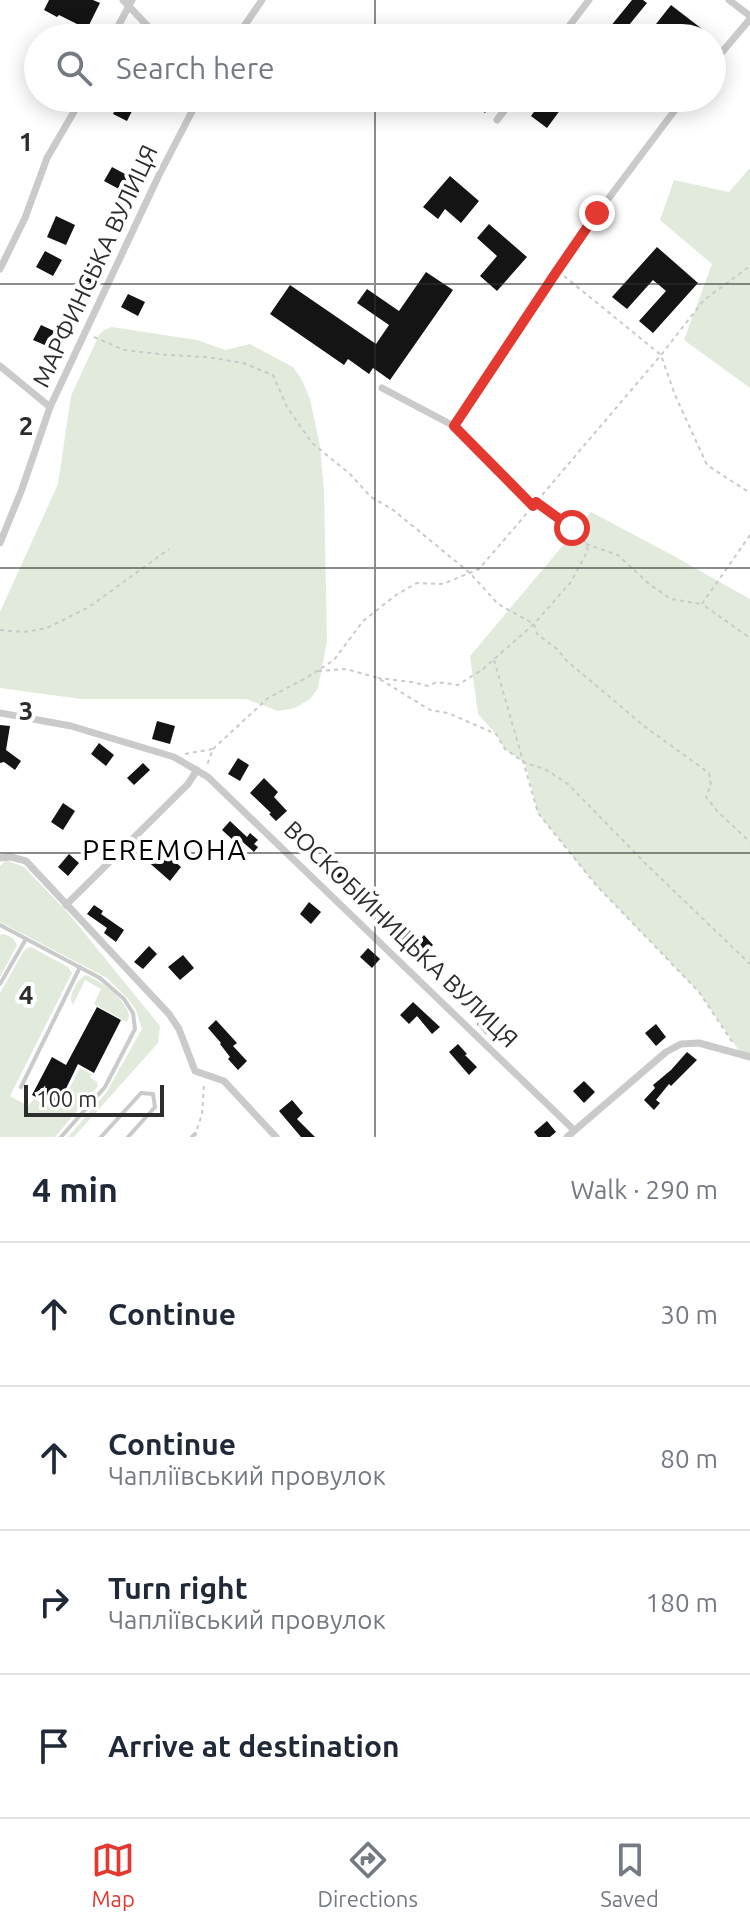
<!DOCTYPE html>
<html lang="en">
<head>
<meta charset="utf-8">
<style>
  :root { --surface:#fff; --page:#f2f2f3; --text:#1f2937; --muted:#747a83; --line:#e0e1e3; --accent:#e43930 }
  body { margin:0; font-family:Ubuntu,sans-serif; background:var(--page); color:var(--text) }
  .scale { position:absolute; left:24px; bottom:20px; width:140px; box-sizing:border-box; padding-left:8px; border:4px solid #2d2d2d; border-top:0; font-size:22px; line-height:28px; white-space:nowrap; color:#2d2d2d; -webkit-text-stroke:6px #fff; paint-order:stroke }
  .stop { position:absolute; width:24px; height:24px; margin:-18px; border:6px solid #e43930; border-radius:50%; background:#fff }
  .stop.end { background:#e43930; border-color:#fff; box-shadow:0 2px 8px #0008 }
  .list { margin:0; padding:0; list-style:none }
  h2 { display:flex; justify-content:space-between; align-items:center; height:104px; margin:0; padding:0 32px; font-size:34px }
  h2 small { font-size:26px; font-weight:400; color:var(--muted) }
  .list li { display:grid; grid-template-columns:52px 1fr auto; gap:24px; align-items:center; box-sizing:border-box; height:144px; padding:0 32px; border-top:2px solid var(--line) }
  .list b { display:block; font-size:30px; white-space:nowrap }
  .list p { margin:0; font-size:26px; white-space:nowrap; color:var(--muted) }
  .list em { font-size:26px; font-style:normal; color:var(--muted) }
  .icon { flex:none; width:44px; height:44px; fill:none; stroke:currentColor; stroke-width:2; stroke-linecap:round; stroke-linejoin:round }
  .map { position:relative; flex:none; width:750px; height:1137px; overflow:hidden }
  .search { position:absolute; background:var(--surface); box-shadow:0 4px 20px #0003; left:24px; right:24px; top:24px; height:88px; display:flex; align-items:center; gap:20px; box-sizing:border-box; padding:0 28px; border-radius:44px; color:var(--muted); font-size:30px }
  .sheet { height:680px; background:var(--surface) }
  nav { display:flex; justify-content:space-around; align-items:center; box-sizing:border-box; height:112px; border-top:2px solid var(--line); background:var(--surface); font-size:22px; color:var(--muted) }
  nav a { display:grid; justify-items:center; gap:4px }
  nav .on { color:var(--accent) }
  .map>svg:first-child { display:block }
</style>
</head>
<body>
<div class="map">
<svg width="750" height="1137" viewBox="0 0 750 1137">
  <rect width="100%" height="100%" fill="#fff"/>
  <g fill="#e2ebdb">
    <polygon points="750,168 750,388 684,340 712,264 660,220 674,180 729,192"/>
    <polygon points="112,327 197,340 225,350 250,344 293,367 302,380 310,399 320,446 324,491 327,641 318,688 310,699 295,708 278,711 246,699 81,699 0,688 0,612 58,484 71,396 99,335 104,330"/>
    <polygon points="591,512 672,555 750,599 750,1058 742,1055 699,992 596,885 538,813 525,763 505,749 496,734 478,714 470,656"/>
    <polygon points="6,860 24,867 69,914 160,1026 158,1043 74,1137 68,1137 106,1093 142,1029 136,1010 128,999 107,978 0,922 0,866"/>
    <polygon points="4,934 13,938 17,945 0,977 0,935"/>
    <polygon points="31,947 68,967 72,973 10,1096 28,1106 34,1099 58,1110 80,1068 92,1074 90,1077 97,1082 98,1086 55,1137 0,1137 0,993 23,952 27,948"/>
    <path d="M85,975C97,978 129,1001 129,1016C129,1018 127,1020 127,1022L94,1004L101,989L85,980L73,1005C67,997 77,980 85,975Z"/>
  </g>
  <g fill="#141414">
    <polygon points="49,0 93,0 100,3 87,29 59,15 57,17 44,10"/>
    <polygon points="632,0 643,0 647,3 629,25 645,38 625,38 610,27"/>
    <polygon points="671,5 706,32 702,38 645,38"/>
    <polygon points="121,98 127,98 136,103 127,121 113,114"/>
    <polygon points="473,98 496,98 485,113 470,102"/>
    <polygon points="544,98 569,98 547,128 531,116"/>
    <polygon points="112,167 138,181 130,195 104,181"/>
    <polygon points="450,176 479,201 461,223 445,209 438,219 423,207"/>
    <polygon points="56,216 75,225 66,245 47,237"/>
    <polygon points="489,224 527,257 497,291 480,276 497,256 477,238"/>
    <polygon points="657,247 698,283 653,333 639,321 666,291 653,280 627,309 612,297"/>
    <polygon points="45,251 62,260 53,276 36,267"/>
    <polygon points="88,263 102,269 95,285 81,279"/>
    <polygon points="426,272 453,290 390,380 373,368 369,374 348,359 344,365 270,314 290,285 376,344 389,325 357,303 367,289 399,311"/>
    <polygon points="128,294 145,302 138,316 121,307"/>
    <polygon points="41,325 54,331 47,346 33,340"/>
    <polygon points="157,721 175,726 170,744 152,739"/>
    <polygon points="0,725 10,726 6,750 21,761 15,770 4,762 0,763"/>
    <polygon points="99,743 114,755 106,766 91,754"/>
    <polygon points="238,758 249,765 240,781 228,774"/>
    <polygon points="143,763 150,770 134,785 127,778"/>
    <polygon points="264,778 278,792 274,797 287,811 276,821 269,814 271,813 250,793"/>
    <polygon points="63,803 75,811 63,830 51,822"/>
    <polygon points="230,821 247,837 250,833 258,840 254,844 258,847 254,852 237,837 234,841 222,830"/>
    <polygon points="157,846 181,867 170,881 145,859"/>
    <polygon points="69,854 79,863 68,876 58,867"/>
    <polygon points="337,869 350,881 352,879 375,900 368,908 353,894 351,896 329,878"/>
    <polygon points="309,902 321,912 311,924 300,914"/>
    <polygon points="94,905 103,911 101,914 124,930 116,942 104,933 107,928 87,914"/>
    <polygon points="405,925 420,940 424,935 433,945 420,957 404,941 403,943 394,935"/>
    <polygon points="149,946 157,954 143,969 134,962"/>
    <polygon points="368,948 380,959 372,968 360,957"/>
    <polygon points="183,955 194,968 180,980 168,967"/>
    <polygon points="413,1002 440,1027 432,1034 417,1016 409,1024 400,1015"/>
    <polygon points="97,1007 121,1020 94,1073 78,1064 57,1107 32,1095 52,1057 66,1065"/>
    <polygon points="493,1010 502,1020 486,1034 477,1024"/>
    <polygon points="216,1020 237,1043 233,1046 247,1061 238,1070 228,1059 230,1057 220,1044 221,1043 208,1028"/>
    <polygon points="656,1024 666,1037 656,1046 645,1033"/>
    <polygon points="458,1044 467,1054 465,1055 477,1067 469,1075 449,1052"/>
    <polygon points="687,1052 697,1060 671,1086 669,1084 656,1100 660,1103 654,1110 644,1100 655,1088 653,1085 671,1070"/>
    <polygon points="584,1081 595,1092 584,1103 573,1091"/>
    <polygon points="292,1100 303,1113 297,1119 315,1137 301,1137 279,1111"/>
    <polygon points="547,1121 556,1132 550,1137 538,1137 534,1132"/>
  </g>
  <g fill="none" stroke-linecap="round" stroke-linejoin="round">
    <g stroke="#cacaca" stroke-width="2" stroke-dasharray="4 4" stroke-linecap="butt">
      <polyline points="564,276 661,355 675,395 707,465 750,493"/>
      <polyline points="94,337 124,350 168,355 207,357 243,363 273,375 287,407 312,443 350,474 371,497 392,509 470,573 498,604 534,624 483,669 458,685 437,682 428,686 412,682 378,678"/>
      <polyline points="537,501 661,355 704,300 750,266"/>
      <polyline points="540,505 583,536 588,550 571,582 534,624 537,634 557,649 567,661 644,726 709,773 711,785 706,797 718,812 750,842"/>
      <polyline points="750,535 702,604 750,638"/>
      <polyline points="586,544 618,555 649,584 671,599 701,604"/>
      <polyline points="0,630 24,632 47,628 89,607 169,549"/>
      <polyline points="494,660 538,813 596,885 699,992 733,1043"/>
      <polyline points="318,671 346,669 378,678 430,710 448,713 496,734 505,749 525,763 545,769 568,784 645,863 750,964"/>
      <polyline points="213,749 268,698 306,678 334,660 363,621 396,595 417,583 443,584 479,569 528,512"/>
      <polyline points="185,754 213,749 207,765"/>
      <polyline points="197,1129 202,1114 204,1084"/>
    </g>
    <g stroke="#cacaca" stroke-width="4">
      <polyline points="0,925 100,978 124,999 133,1013 135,1029 105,1087 61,1137"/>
      <polyline points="0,984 26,939"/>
      <polyline points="21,1087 80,967"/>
      <polyline points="101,1137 141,1093 153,1094 155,1107 128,1137"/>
      <polyline points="192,1137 195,1134"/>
    </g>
    <g stroke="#cacaca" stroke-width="7">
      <polyline points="123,0 159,38"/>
      <polyline points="729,0 750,16"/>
      <polyline points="112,38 132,0"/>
      <polyline points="236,38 262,0"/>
      <polyline points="560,38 589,0"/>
      <polyline points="712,64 750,19"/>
      <polyline points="497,120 514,98"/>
      <polyline points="0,269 25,218 47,158 82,98"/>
      <polyline points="0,366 50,407"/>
      <polyline points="382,388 454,426 581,235 684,98"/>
      <polyline points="454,426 533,506"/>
      <polyline points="0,543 22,489 50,407 159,175 199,98"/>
      <polyline points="0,713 71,726 174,757 208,777 574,1130"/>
      <polyline points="0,858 11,857 26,861 169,1014 179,1029 195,1071 224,1081 276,1137"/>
      <polyline points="66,905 188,784 197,770"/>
      <polyline points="567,1137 666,1052 681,1044 699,1043 750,1057"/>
    </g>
  </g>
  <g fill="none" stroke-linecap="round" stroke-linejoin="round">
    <polyline stroke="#e43930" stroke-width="10" points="572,528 536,502 533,506 454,426 557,271 597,213"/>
  </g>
  <path fill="none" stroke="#2d2d2d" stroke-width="2" stroke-opacity="0.55" d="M375,0V38M375,98V1137M0,284H750M0,568H750M0,853H750"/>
  <g text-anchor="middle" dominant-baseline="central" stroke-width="8" stroke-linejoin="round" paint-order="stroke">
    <g font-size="24" fill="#2d2d2d" stroke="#fff">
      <text transform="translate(95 266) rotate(-65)">МАРФИНСЬКА ВУЛИЦЯ</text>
      <text transform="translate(401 934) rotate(44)">ВОСКОБІЙНИЦЬКА ВУЛИЦЯ</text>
    </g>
    <g font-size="28" letter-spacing="2" fill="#000" stroke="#fff">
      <text x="165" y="849">PEREMOHA</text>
    </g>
  </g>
  <g font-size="26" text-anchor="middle" font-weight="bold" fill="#2d2d2d" stroke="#fff" stroke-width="8" stroke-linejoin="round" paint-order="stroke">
    <text x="26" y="151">1</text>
    <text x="26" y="435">2</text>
    <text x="26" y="720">3</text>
    <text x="26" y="1004">4</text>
  </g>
</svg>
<div class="scale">100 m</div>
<div class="stop" style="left:572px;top:528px"></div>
<div class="stop end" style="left:597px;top:213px"></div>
<div class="search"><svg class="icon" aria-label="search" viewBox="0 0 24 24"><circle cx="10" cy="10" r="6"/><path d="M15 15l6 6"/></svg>Search here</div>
</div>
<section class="sheet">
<h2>4 min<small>Walk · 290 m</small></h2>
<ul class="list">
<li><svg class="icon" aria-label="ahead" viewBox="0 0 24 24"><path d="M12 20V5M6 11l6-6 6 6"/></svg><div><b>Continue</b></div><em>30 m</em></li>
<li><svg class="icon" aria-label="ahead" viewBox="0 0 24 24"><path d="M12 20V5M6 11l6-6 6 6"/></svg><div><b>Continue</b><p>Чапліївський провулок</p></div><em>80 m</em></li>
<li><svg class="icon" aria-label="right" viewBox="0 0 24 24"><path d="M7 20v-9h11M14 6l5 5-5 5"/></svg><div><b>Turn right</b><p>Чапліївський провулок</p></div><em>180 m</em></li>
<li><svg class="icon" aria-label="arrive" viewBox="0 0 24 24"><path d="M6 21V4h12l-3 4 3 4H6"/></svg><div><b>Arrive at destination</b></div></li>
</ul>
</section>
<nav>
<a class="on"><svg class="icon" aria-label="map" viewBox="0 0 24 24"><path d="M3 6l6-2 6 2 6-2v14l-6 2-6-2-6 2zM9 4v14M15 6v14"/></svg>Map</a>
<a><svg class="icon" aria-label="directions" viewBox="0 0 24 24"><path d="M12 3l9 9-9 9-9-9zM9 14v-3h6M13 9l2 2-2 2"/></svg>Directions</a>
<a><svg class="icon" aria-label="saved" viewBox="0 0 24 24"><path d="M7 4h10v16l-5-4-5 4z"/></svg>Saved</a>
</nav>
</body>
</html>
